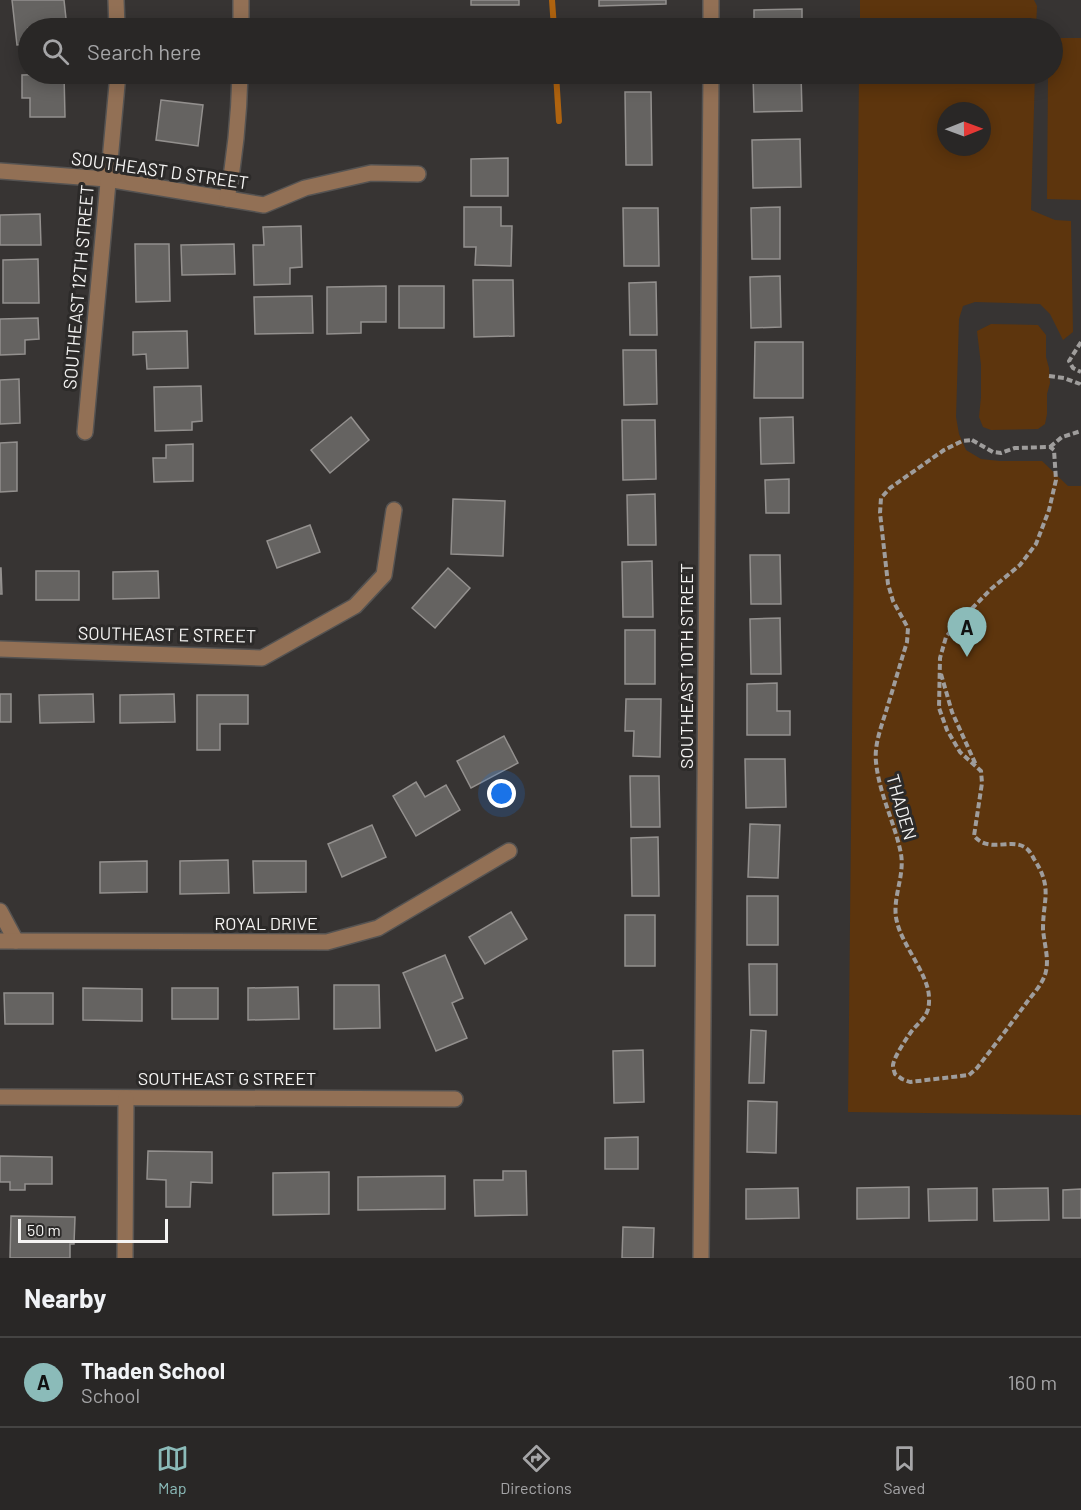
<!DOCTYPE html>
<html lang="en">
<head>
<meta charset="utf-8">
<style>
  :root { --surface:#292726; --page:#312f2e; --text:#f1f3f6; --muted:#a5a5a7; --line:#454443; --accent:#8bbbb9 }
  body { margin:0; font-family:Barlow,sans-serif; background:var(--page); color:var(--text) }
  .compass { position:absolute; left:937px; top:102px; width:54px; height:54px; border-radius:50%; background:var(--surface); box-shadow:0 3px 15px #0003; rotate:89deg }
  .scale { position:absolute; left:18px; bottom:15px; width:150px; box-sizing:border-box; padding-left:6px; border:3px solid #f5f4f3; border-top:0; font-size:16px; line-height:21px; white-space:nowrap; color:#f5f4f3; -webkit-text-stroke:4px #2c2a29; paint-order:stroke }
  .you { position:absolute; left:502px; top:794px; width:21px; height:21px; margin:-15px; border:4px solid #fff; border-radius:50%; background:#1a73e8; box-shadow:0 0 0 9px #1a73e833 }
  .badge { display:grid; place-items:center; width:39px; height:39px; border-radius:50%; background:var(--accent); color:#111; font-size:20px; font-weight:700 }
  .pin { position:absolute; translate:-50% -50px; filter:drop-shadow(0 2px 3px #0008) }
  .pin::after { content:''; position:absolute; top:32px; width:21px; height:18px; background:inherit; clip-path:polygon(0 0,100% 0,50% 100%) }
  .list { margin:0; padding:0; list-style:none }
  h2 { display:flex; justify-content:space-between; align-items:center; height:78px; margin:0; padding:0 24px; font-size:26px }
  h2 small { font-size:20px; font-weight:400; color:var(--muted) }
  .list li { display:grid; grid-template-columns:39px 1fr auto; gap:18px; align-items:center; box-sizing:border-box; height:90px; padding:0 24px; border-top:2px solid var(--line) }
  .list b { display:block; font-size:22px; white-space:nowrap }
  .list p { margin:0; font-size:20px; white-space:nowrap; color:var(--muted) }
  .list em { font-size:20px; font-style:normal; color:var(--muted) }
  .icon { flex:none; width:33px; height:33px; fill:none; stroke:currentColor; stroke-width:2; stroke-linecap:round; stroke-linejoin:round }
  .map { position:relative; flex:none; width:1081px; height:1258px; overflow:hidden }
  .search { position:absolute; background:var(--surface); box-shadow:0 3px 15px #0003; left:18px; right:18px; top:18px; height:66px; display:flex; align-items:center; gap:15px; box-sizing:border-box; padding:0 21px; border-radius:33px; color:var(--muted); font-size:22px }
  .sheet { height:168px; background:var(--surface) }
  nav { display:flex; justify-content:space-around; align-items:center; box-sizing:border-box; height:84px; border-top:2px solid var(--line); background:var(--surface); font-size:16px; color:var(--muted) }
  nav a { display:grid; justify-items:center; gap:3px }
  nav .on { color:var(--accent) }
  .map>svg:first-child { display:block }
</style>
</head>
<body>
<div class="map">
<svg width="1081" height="1258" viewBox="0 0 1081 1258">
  <rect width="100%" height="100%" fill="#373433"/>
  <g fill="#5d350d" fill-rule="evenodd">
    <polygon points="860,0 1034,0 1037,6 1036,28 860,28"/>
    <polygon points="1053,38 1081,38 1081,200 1047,199 1048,74 1052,74"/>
    <path d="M859,74H1035L1031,210L1055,220L1071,221L1073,332L1063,340L1050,314L1040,304L975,302L963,306L959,319L956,417L959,434L966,450L981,459L1000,461H1042L1068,486H1081V1115L848,1112ZM946,111H982V147H946Z"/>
    <polygon points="991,324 1038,325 1046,335 1046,357 1049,368 1050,383 1047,394 1047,414 1045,424 1038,429 991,430 983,427 979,417 981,397 981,365 977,331"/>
  </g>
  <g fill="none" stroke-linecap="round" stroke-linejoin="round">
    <g stroke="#af630f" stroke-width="6">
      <polyline points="552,0 554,28"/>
      <polyline points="556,74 559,121"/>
    </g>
  </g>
  <g fill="#656361" stroke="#93908e" stroke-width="1.5">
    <polygon points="12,0 64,0 67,28 28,28 28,44 17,45"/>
    <rect x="471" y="0" width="48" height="5"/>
    <polygon points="599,0 666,0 666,4 599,6"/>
    <polygon points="802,9 802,28 754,28 754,10"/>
    <polygon points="211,21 212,28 169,28 169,22"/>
    <polygon points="64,74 65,117 30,117 30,98 22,98 22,75"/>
    <polygon points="753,74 801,74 802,111 754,112"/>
    <polygon points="625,92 651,92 652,165 626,165"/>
    <polygon points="161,100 203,105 198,146 156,140"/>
    <polygon points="800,139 801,187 753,188 752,140"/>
    <polygon points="508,158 508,196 471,196 471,159"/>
    <polygon points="464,207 501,207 501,226 512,226 511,266 475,265 476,247 464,247"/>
    <polygon points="780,207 780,259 752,259 751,208"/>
    <polygon points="623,208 658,208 659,266 624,266"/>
    <polygon points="40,214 41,245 0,245 0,215"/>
    <polygon points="301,226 302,267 290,268 290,284 254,285 253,245 264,245 263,227"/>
    <polygon points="135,244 169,244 170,301 136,302"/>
    <polygon points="234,244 235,274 182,275 181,245"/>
    <polygon points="38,259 39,303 3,303 3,260"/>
    <polygon points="780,276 781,327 751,328 750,277"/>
    <polygon points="473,280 513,280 514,336 474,337"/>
    <polygon points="656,282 657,335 630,335 629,283"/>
    <polygon points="386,286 386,322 361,322 361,333 327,334 327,287"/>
    <rect x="399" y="286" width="45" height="42"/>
    <polygon points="312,296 313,333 255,334 254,297"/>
    <polygon points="38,318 39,339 25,340 25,354 0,355 0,319"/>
    <polygon points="187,331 188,368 147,369 146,354 133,355 133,332"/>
    <polygon points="755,342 803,342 803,398 754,398"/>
    <polygon points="623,350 656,350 657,404 624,405"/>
    <polygon points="19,379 20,423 0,424 0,380"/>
    <polygon points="201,386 202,421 192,422 192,430 155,431 154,387"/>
    <polygon points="351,417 369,440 330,473 311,450"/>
    <polygon points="793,417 794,463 761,464 760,418"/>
    <polygon points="622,420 655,420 656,479 623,480"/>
    <polygon points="17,442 17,491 0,492 0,443"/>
    <polygon points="193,444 193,481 154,482 153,458 166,458 166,445"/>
    <polygon points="789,479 789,513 766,513 765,480"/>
    <polygon points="655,494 656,545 628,545 627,495"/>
    <polygon points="453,499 505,501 503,556 451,554"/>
    <polygon points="310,525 320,552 277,568 267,541"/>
    <polygon points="750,555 780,555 781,604 751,604"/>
    <polygon points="652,561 653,617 623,617 622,562"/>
    <polygon points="0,568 1,568 2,594 0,594"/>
    <polygon points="448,568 470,588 435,628 412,608"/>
    <rect x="36" y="571" width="43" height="29"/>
    <polygon points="158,571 159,598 113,599 113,572"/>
    <polygon points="780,618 781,674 751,674 750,619"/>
    <rect x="625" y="630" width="30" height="54"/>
    <polygon points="777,683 777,711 790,711 790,735 747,735 747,684"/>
    <rect x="0" y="694" width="11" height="28"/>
    <polygon points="93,694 94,722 40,723 39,695"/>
    <polygon points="174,694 175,722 120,723 120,695"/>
    <polygon points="197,695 248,695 248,724 220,724 220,750 197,750"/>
    <polygon points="626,699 661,699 660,757 633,756 634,731 625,731"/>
    <polygon points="504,736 518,763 471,788 457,761"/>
    <polygon points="745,759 785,759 786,807 746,808"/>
    <polygon points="630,776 659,776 660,827 631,827"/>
    <polygon points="416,782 425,797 446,785 460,810 416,836 393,796"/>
    <polygon points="750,824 780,825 778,878 748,877"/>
    <polygon points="372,825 386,857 342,877 328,844"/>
    <polygon points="658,837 659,896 632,896 631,838"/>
    <polygon points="228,860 229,893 180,894 180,861"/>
    <polygon points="147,861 147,892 100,893 100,862"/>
    <polygon points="253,861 306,861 306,892 254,893"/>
    <rect x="747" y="896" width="31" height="49"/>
    <polygon points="511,912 527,939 485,964 469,937"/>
    <rect x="625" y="915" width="30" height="51"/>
    <polygon points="445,955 463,998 452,1003 467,1038 436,1051 403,973"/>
    <polygon points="749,964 777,964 777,1015 750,1015"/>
    <polygon points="334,985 379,985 380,1028 334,1029"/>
    <polygon points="298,987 299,1019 248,1020 248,988"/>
    <polygon points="83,988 142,989 142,1021 83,1020"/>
    <rect x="172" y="988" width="46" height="31"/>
    <polygon points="4,993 53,993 53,1024 5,1024"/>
    <polygon points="751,1030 766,1031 764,1083 749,1083"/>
    <polygon points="643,1050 644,1102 614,1103 613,1051"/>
    <polygon points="748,1101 777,1102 776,1153 747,1152"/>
    <polygon points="638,1137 638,1169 605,1169 605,1138"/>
    <polygon points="148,1151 212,1152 212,1183 191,1182 190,1207 166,1207 166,1180 147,1179"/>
    <polygon points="0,1156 52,1157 52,1184 25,1184 25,1190 10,1190 10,1182 0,1182"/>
    <polygon points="503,1171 526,1171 527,1215 475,1216 474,1180 503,1180"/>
    <polygon points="329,1172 329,1214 273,1215 273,1173"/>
    <polygon points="445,1176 445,1209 358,1210 358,1177"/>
    <polygon points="909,1187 909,1218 857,1219 857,1188"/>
    <polygon points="798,1188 799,1218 746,1219 746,1189"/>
    <polygon points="977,1188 977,1220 929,1221 928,1189"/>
    <polygon points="1048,1188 1049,1220 994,1221 993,1189"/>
    <polygon points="1081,1189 1081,1218 1063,1218 1063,1190"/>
    <polygon points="11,1216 75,1217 74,1244 70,1244 70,1258 10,1258"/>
    <polygon points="623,1227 654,1228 653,1258 622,1258"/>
  </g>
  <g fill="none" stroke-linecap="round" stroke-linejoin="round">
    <g stroke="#555352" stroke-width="18">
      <g id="minor">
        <polyline points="116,0 117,28"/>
        <polyline points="241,28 241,0"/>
        <polyline points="711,28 711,0"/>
        <polyline points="0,171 107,179 264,205 305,188 371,173 418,174"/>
        <path d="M227,199C235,158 239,115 240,74"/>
        <polyline points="85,432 118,74"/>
        <polyline points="0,649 262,658 355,606 384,575 394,510"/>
        <polyline points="0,911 16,941"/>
        <polyline points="0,941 327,942 378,928 509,851"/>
        <polyline points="0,1097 455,1099"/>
        <polyline points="125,1258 126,1098"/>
        <polyline points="701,1258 711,74"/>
      </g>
    </g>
    <g stroke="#9f9d9c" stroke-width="4" stroke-dasharray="6 3" stroke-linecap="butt">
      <polyline points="1081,342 1069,361 1073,368 1081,372"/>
      <polyline points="1049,376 1064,378 1080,384 1081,386"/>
      <path d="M972,440L993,452L1001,453L1015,448L1050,447L1054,450L1056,480L1049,510L1036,544L1020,565L991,589L954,627L946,637L940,658L939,708L947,730L960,752L981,771L982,783L974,836C990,854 1011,837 1026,848C1029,850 1032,855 1034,859C1053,888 1043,899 1043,929C1044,943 1049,958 1046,971C1044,982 1034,993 1027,1002C1011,1024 994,1046 977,1068L969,1075L910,1082L902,1079L895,1074C894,1071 893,1068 893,1065C894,1057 906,1039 911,1032C920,1020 930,1017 929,998C929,975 902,945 897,922C891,900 905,877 901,854C895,823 879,794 876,762C874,744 882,725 887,708C894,686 900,664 907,642L908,628L893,601L888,584L880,513L881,498L890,488L944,450L962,441Z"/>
      <polyline points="1050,447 1062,437 1081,431"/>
      <polyline points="941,674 952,712 976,765"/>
    </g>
    <use href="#minor" stroke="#927055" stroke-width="15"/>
  </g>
  <g text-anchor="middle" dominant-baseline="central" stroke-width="6" stroke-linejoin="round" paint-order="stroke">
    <g font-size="18" fill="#f5f4f3" stroke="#2c2a29">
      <text transform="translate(160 170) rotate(8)">SOUTHEAST D STREET</text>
      <text transform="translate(78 287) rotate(-85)">SOUTHEAST 12TH STREET</text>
      <text transform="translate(167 634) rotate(1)">SOUTHEAST E STREET</text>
      <text transform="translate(686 666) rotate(-90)">SOUTHEAST 10TH STREET</text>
      <text transform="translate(902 807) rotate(74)">THADEN</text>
      <text x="266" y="923">ROYAL DRIVE</text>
      <text x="227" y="1078">SOUTHEAST G STREET</text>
    </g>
  </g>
</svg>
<svg class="compass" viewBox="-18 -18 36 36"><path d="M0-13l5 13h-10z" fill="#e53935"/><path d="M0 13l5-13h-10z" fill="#a5a5a7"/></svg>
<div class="scale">50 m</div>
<div class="you"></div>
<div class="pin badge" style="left:967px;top:657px">A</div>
<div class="search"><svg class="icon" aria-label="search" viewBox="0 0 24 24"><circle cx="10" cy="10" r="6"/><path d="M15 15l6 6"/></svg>Search here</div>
</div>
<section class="sheet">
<h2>Nearby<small></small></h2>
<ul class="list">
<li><span class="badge">A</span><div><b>Thaden School</b><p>School</p></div><em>160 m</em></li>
</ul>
</section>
<nav>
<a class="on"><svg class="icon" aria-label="map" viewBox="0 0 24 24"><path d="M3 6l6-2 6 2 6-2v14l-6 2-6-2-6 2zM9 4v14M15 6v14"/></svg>Map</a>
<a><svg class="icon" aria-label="directions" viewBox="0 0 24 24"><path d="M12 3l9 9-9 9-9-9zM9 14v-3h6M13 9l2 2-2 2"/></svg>Directions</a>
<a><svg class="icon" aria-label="saved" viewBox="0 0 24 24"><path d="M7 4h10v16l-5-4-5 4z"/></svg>Saved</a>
</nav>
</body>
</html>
